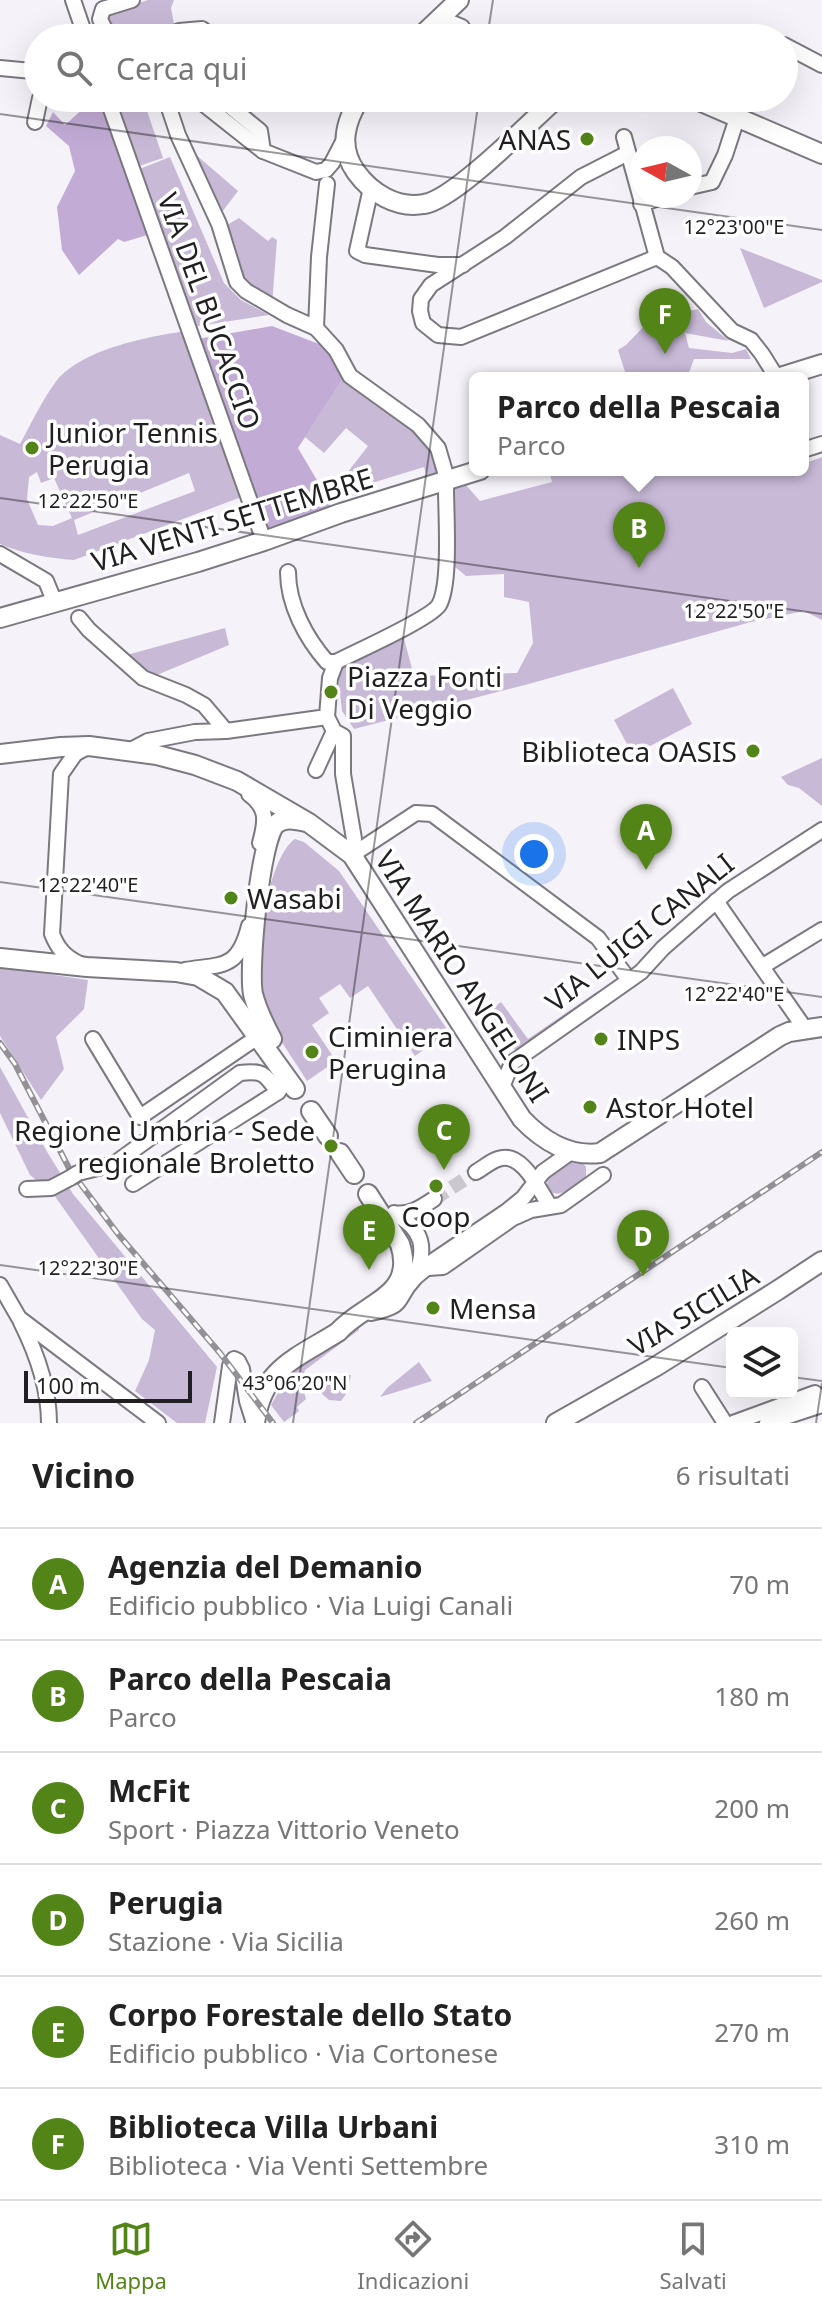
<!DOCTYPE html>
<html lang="it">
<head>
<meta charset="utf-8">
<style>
  :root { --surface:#fff; --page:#f6f6f6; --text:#222; --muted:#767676; --line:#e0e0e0; --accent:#538417 }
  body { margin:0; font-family:"Noto Sans",sans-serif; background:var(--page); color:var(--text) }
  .controls { position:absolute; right:24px; bottom:24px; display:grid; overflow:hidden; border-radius:12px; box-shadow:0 8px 32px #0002 }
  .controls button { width:72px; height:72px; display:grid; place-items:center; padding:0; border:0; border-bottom:2px solid var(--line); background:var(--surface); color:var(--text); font:40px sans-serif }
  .compass { position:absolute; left:630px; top:136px; width:72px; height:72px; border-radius:50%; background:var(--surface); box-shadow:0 8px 32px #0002; rotate:278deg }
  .scale { position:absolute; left:24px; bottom:20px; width:168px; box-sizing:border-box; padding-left:8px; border:4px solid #211f22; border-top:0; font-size:22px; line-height:28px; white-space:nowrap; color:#211f22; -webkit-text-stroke:6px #fff; paint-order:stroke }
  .you { position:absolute; left:534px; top:854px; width:28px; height:28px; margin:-20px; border:6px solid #fff; border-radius:50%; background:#1a73e8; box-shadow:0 0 0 12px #1a73e833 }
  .badge { display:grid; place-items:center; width:52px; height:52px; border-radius:50%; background:var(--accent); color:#fff; font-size:26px; font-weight:700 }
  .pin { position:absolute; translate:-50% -66px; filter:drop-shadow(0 2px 4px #0008) }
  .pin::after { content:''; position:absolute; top:42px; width:28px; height:24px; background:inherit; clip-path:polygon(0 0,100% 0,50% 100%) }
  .popup { position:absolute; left:469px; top:372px; width:340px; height:104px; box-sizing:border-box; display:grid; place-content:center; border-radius:12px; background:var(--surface); filter:drop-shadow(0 2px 6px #0005); font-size:26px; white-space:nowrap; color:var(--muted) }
  .popup b { font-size:30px; color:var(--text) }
  .popup::after { content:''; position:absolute; left:50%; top:100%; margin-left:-16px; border:16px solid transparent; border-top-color:var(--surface) }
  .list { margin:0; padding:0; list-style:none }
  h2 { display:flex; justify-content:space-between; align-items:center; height:104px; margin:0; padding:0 32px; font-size:34px }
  h2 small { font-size:26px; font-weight:400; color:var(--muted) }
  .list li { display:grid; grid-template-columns:52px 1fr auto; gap:24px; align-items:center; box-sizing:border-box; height:112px; padding:0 32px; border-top:2px solid var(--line) }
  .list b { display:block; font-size:30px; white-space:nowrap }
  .list p { margin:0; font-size:26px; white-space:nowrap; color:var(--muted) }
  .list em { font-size:26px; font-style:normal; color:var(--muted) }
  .icon { flex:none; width:44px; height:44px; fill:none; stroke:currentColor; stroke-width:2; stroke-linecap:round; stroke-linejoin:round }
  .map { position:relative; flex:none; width:822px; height:1423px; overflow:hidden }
  .search { position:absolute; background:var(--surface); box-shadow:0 8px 32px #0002; left:24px; right:24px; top:24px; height:88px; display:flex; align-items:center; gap:20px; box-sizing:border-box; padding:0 28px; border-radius:44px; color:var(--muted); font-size:30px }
  .sheet { height:776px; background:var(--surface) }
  nav { display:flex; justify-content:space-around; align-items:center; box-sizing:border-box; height:112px; border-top:2px solid var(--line); background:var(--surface); font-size:22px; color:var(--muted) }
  nav a { display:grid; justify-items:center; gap:4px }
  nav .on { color:var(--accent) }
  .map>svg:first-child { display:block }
</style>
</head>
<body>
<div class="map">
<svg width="822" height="1423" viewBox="0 0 822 1423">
  <rect width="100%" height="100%" fill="#f6f2fa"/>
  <g fill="#c8b9d7" fill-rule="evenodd">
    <polygon points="148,0 174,0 171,8 175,29 167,33 121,33 106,21 112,11"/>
    <polygon points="143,99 163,158 139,166 120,107"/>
    <polygon points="195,154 238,191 222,212"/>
    <polygon points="170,157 224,283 241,300 269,315 192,327 137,170"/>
    <polygon points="239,218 268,241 272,237 277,240 272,305 246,291 220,229"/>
    <polygon points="740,248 822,280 822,282 764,308"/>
    <polygon points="698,309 706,322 729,341 685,333 689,348 732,353 746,349 751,359 694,359 687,378 627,378 618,350 626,345 652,318"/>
    <path d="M187,331L244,496L74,560C48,558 24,554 0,544V435L20,444C31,424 41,402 55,383C78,350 149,336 187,331ZM37,472L41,483L54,478L72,518L53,526L38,525L27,499L29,477ZM189,473L195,491L78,535L74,520Z"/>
    <polygon points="346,374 400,416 435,450 442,472 427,477 424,467 362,486 347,473 368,446 346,428 324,453 305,437"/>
    <polygon points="822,457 822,620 804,611 751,622 525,685 354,729 342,711 337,667 403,635 414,676 517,673 533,643 529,602 504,597 504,574 466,576 449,562 450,490 466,485 480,501 552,482 549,470 803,470 803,464"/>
    <polygon points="225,628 229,645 152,677 123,656"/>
    <polygon points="673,688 692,724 633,755 614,720"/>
    <polygon points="822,758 822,806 799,788 788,785 781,777"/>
    <path d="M295,839L304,842L339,871L449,1032L415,1056L368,986L350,998L340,984L319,998L329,1013L312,1025L336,1061L307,1081C292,1056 269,1028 262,999C259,987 257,969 258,956C259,929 272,854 295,839Z"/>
    <polygon points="0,967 88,980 84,1009 56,1037 64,1069 41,1100 0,1036"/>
    <polygon points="598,991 599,994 517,1050 506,1045 511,1041 501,1027 505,1024 501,1019 494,1023 487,1013 501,1002 528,1039"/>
    <polygon points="0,1067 46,1150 73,1194 217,1367 205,1423 177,1423 135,1391 149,1360 155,1330 142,1319 54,1195 30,1175 0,1113"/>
    <path d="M576,1160L581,1161L586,1167V1176C546,1218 528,1173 576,1160Z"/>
    <polygon points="359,1326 359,1330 305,1370 302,1385 306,1399 297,1407 299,1411 284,1422 271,1405 283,1384 301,1365 355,1327"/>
    <polygon points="419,1362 432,1381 380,1397 387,1388"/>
    <polygon points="328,1375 351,1375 346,1394 341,1401 329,1400 322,1394 320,1382 324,1376"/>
  </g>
  <g fill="#c2acd6">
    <polygon points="78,98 103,98 151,234 124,242 118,239 79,275 62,250 57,207 75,171 69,146 46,126 53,112 65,125 85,107"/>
    <polygon points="272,326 327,347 346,374 298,448 324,492 331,508 266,535 198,339"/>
  </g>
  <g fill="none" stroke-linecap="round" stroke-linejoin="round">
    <polyline stroke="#cbc8cf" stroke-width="14" stroke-dasharray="14 7" stroke-linecap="butt" points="434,1199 476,1172"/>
    <g stroke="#7c787f" stroke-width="18">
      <g id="street">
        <polyline points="73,0 86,38"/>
        <path d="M132,0L103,9L100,19C102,23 103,27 106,30C122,46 151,26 169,37"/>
        <polyline points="440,18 462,27"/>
        <polyline points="169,37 179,31 202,29 214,38"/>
        <polyline points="784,45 822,65"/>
        <polyline points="0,68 32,71 38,75"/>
        <polyline points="107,98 264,541"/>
        <polyline points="170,98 167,102 178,135 219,224 237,282 246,291 287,315 316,328 336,350 350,376 418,425 438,448 445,472"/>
        <polyline points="196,98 263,151 316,172 326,170 332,163 345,138"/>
        <polyline points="220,98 260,131 263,151"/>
        <polyline points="35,122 40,98"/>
        <polyline points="624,137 657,257 672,267 732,331 751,340 762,354 777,378"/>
        <polyline points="628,153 581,177 505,237 431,285 421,299 420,311 423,323 438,335 461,337 657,257"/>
        <polyline points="690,187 712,182 725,155 737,118"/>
        <polyline points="371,188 357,251 365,255 438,265 463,265"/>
        <polyline points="641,204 665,196"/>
        <polyline points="316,328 319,257 327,184"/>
        <polyline points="803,450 822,444"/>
        <polyline points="0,554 46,581 55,603"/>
        <path d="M288,572C288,605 306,638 327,662H336C355,652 430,619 439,605C451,584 446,515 446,488"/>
        <polyline points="79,618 89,630 143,678 186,695 204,705 226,731"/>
        <polyline points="327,717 334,731 343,736 343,774 354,839 352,855"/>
        <polyline points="131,750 148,741 195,732 226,731 327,717 330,678 336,662"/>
        <polyline points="316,770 334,731"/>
        <path d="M249,794C268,808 266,821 260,843"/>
        <polyline points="352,855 416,813 432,814 598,938 629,980"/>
        <polyline points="716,901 801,1023"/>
        <path d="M80,964C65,957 58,949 52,934L61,774L75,754L89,746"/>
        <polyline points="763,966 822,930"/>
        <path d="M185,970C222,964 238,970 249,926"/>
        <polyline points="93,1039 140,1117 259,1036"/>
        <polyline points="502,1087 512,1063 516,1060 641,972 663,948 728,891 822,830"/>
        <path d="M476,1172C483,1168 491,1161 498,1159C522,1150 539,1190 550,1206"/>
        <path d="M78,1173L114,1164L240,1073C263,1070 265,1074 278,1092"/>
        <polyline points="133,1184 278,1092 282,1086"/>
        <polyline points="27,1189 51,1188 70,1178"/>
        <path d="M394,1213C409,1216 422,1207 434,1199"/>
        <path d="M395,1214C423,1229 427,1248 415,1277"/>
        <polyline points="428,1268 443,1267 513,1218 531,1210 561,1205 603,1175"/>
        <polyline points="0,1285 19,1318 158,1423"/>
        <path d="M371,1313C408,1305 394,1300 414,1279C420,1272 428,1269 433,1261L507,1211L523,1198L543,1172L571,1152"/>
        <path d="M21,1322C37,1354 49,1387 49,1423"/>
        <polyline points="702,1387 725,1423"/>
        <polyline points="222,1423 230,1366 234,1359 238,1361 242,1369 247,1401 254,1423"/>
        <polyline points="733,1423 815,1393 822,1400"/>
        <polyline points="767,1423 822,1405"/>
      </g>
    </g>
    <g stroke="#7c787f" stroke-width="22">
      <g id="secondary">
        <polyline points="419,38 459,0"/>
        <path d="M360,98C345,122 338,147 356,172C371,193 397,209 424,204C454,200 531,121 557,98"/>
        <polyline points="692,98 822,154"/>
        <polyline points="777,378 822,364"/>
        <polyline points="0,618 198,562 264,541 341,513 480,470"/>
        <path d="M0,754L61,747L89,746L157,755L195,765L237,781L309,823L352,855L522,1119C543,1141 570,1157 600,1153L780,1036L789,1032L822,1027"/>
        <polyline points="0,958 87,967 176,972 198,976 225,992 295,1089"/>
        <path d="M272,1039C264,1024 257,1010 253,994C248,970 260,838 276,824C285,817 296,820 306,822"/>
        <polyline points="311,1111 328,1136"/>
        <polyline points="340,1153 354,1174"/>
        <path d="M255,1423C262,1368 297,1358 338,1332C364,1302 417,1297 400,1244L368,1194"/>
        <polyline points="556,1423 655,1367 778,1290 822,1261"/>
      </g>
    </g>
    <use href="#street" stroke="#fff" stroke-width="14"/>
    <use href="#secondary" stroke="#fff" stroke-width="18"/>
    <g stroke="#939096" stroke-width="6">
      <g id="rail">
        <polyline points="0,1043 15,1064 70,1170 118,1234 220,1353 273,1423"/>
        <polyline points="416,1423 822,1152"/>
      </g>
    </g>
    <use href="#rail" stroke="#fff" stroke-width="3" stroke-dasharray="9" stroke-linecap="butt"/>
    <g stroke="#7c787f" stroke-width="18" stroke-linecap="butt">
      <polyline id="street-bridge" points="70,1178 78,1173"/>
    </g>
    <use href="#street-bridge" stroke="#fff" stroke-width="14"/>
  </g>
  <path fill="none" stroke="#211f22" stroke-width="2" stroke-opacity="0.45" d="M487,38L493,0M0,114L822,230M0,498L822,614M0,882L822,997M0,1265L732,1368M792,1377L822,1381M293,1423L479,98M816,1423L822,1383"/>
  <g fill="#538417" stroke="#fff" stroke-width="3">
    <circle cx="587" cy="139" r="8"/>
    <circle cx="32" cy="448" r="8"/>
    <circle cx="331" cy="692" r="8"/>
    <circle cx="753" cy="751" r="8"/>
    <circle cx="231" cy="898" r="8"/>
    <circle cx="601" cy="1039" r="8"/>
    <circle cx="312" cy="1052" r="8"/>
    <circle cx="590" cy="1107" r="8"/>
    <circle cx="331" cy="1146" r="8"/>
    <circle cx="436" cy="1186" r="8"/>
    <circle cx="433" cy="1308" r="8"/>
  </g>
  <g text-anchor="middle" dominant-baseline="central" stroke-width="7" stroke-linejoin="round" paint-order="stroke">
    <g font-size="28" fill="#211f22" stroke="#fff" text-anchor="start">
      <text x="571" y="139" text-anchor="end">ANAS</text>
      <text x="48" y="432">Junior Tennis<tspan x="48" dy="32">Perugia</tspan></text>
      <text x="347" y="676">Piazza Fonti<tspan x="347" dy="32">Di Veggio</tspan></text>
      <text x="737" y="751" text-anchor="end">Biblioteca OASIS</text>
      <text x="247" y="898">Wasabi</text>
      <text x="328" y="1036">Ciminiera<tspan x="328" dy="32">Perugina</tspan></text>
      <text x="617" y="1039">INPS</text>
      <text x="606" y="1107">Astor Hotel</text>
      <text x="315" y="1130" text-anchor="end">Regione Umbria - Sede<tspan x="315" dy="32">regionale Broletto</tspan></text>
      <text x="436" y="1216" text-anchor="middle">Coop</text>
      <text x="449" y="1308">Mensa</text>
    </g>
    <g font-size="28" fill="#211f22" stroke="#fff">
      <text transform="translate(210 311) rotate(70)">VIA DEL BUCACCIO</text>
      <text transform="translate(232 519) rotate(-17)">VIA VENTI SETTEMBRE</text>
      <text transform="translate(639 932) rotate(-39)">VIA LUIGI CANALI</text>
      <text transform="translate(463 976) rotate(57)">VIA MARIO ANGELONI</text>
      <text transform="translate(693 1310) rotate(-31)">VIA SICILIA</text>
    </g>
  </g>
  <g font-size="20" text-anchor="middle" fill="#211f22" stroke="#fff" stroke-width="7" stroke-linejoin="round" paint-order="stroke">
    <text x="734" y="234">12°23'00"E</text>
    <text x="88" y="508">12°22'50"E</text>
    <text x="734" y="618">12°22'50"E</text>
    <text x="88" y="892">12°22'40"E</text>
    <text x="734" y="1001">12°22'40"E</text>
    <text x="88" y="1275">12°22'30"E</text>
    <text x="295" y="1390">43°06'20"N</text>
  </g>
</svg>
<div class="controls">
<button><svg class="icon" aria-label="layers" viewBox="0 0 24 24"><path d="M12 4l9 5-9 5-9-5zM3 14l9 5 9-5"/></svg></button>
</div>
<svg class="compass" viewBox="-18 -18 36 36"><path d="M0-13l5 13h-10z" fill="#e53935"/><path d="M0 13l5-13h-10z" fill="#767676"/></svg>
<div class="scale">100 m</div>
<div class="you"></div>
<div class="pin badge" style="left:646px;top:870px">A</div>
<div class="pin badge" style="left:639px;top:568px">B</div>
<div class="popup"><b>Parco della Pescaia</b>Parco</div>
<div class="pin badge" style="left:444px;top:1170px">C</div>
<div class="pin badge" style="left:643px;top:1276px">D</div>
<div class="pin badge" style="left:369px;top:1270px">E</div>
<div class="pin badge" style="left:665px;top:354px">F</div>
<div class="search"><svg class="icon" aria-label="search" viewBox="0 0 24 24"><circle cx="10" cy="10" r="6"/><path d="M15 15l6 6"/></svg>Cerca qui</div>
</div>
<section class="sheet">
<h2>Vicino<small>6 risultati</small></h2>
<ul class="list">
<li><span class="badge">A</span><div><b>Agenzia del Demanio</b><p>Edificio pubblico · Via Luigi Canali</p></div><em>70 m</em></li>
<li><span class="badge">B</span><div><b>Parco della Pescaia</b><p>Parco</p></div><em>180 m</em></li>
<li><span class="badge">C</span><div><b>McFit</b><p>Sport · Piazza Vittorio Veneto</p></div><em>200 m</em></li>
<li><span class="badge">D</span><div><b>Perugia</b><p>Stazione · Via Sicilia</p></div><em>260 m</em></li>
<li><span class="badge">E</span><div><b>Corpo Forestale dello Stato</b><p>Edificio pubblico · Via Cortonese</p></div><em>270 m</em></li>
<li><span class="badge">F</span><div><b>Biblioteca Villa Urbani</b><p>Biblioteca · Via Venti Settembre</p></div><em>310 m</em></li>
</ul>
</section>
<nav>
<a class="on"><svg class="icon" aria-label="map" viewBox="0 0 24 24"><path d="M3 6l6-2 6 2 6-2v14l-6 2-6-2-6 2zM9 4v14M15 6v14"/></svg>Mappa</a>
<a><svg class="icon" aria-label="directions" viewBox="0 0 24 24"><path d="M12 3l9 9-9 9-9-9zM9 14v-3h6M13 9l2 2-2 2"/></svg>Indicazioni</a>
<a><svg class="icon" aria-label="saved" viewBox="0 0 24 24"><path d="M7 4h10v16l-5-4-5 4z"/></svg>Salvati</a>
</nav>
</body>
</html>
